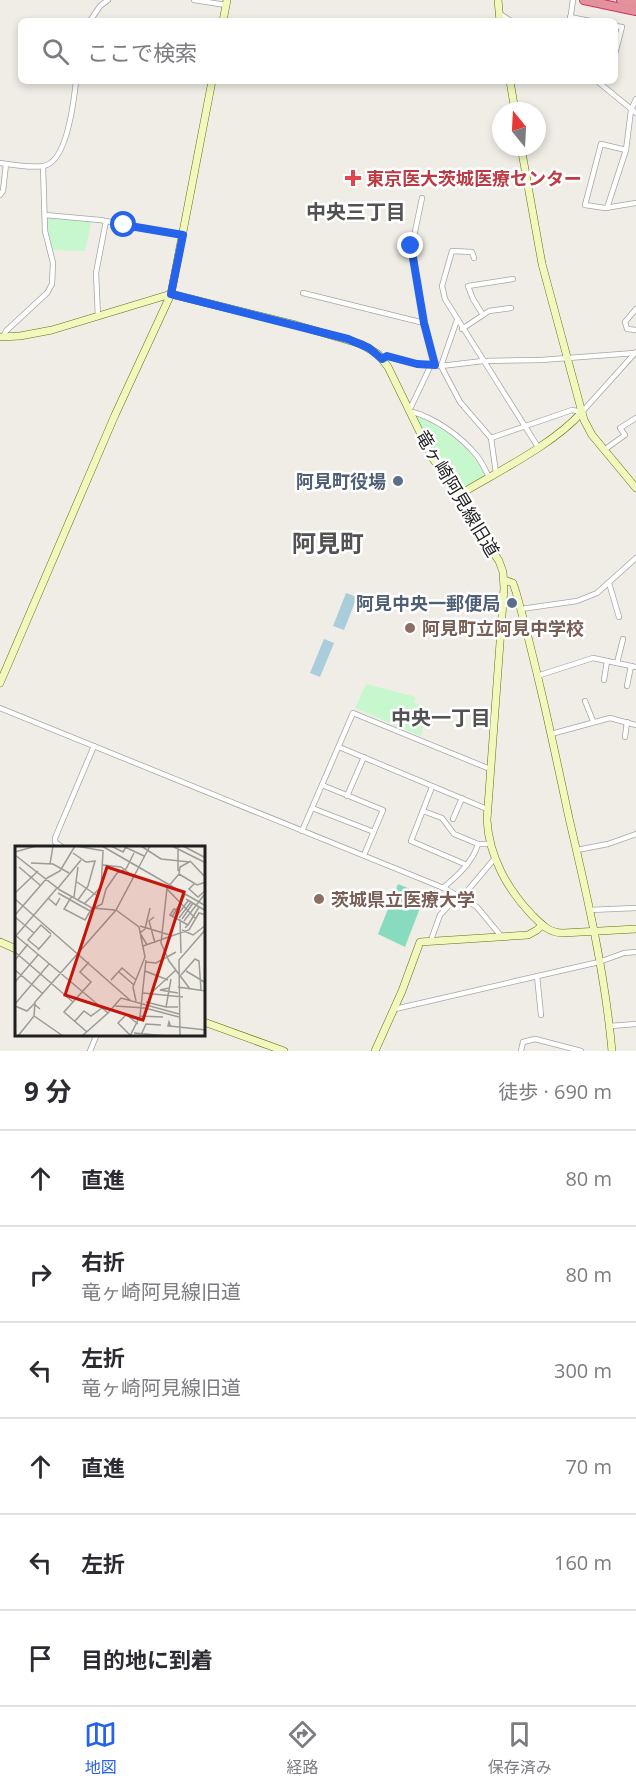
<!DOCTYPE html>
<html lang="ja">
<head>
<meta charset="utf-8">
<style>
  :root { --surface:#fff; --page:#f7f7f7; --text:#2b2b33; --muted:#7c7c81; --line:#e1e1e2; --accent:#2563eb }
  body { margin:0; font-family:"Open Sans","Noto Sans JP",sans-serif; background:var(--page); color:var(--text) }
  .compass { position:absolute; left:492px; top:102px; width:54px; height:54px; border-radius:50%; background:var(--surface); box-shadow:0 3px 9px #0003; rotate:342deg }
  .stop { position:absolute; width:18px; height:18px; margin:-14px; border:4px solid #2563eb; border-radius:50%; background:#fff }
  .stop.end { background:#2563eb; border-color:#fff; box-shadow:0 2px 6px #0008 }
  .list { margin:0; padding:0; list-style:none }
  h2 { display:flex; justify-content:space-between; align-items:center; height:78px; margin:0; padding:0 24px; font-size:26px }
  h2 small { font-size:20px; font-weight:400; color:var(--muted) }
  .list li { display:grid; grid-template-columns:39px 1fr auto; gap:18px; align-items:center; box-sizing:border-box; height:96px; padding:0 24px; border-top:2px solid var(--line) }
  .list b { display:block; font-size:22px; white-space:nowrap }
  .list p { margin:0; font-size:20px; white-space:nowrap; color:var(--muted) }
  .list em { font-size:20px; font-style:normal; color:var(--muted) }
  .icon { flex:none; width:33px; height:33px; fill:none; stroke:currentColor; stroke-width:2; stroke-linecap:round; stroke-linejoin:round }
  .map { position:relative; flex:none; width:636px; height:1051px; overflow:hidden }
  .search { position:absolute; background:var(--surface); box-shadow:0 3px 9px #0003; left:18px; right:18px; top:18px; height:66px; display:flex; align-items:center; gap:15px; box-sizing:border-box; padding:0 21px; border-radius:9px; color:var(--muted); font-size:22px }
  .sheet { height:654px; background:var(--surface) }
  nav { display:flex; justify-content:space-around; align-items:center; box-sizing:border-box; height:84px; border-top:2px solid var(--line); background:var(--surface); font-size:16px; color:var(--muted) }
  nav a { display:grid; justify-items:center; gap:3px }
  nav .on { color:var(--accent) }
  .map>svg:first-child { display:block }
</style>
</head>
<body>
<div class="map">
<svg width="636" height="1051" viewBox="0 0 636 1051">
  <rect width="100%" height="100%" fill="#f0ede6"/>
  <g fill="#c6f7cd">
    <polygon points="45,215 92,219 85,251 50,250"/>
    <path d="M414,414C445,431 469,443 486,476L457,493Z"/>
    <polygon points="366,684 416,697 414,703 426,707 421,736 355,708"/>
  </g>
  <polygon fill="#88dbbf" points="398,884 425,895 405,947 378,934"/>
  <g fill="#a9cddb">
    <polygon points="346,593 357,597 344,630 333,626"/>
    <polygon points="324,639 334,643 320,677 310,673"/>
  </g>
  <g fill="none" stroke-linecap="round" stroke-linejoin="round">
    <g stroke="#a6a6a6" stroke-width="6">
      <g id="street">
        <polyline points="194,0 226,5"/>
        <polyline points="499,13 511,21"/>
        <polyline points="570,17 590,21"/>
        <polyline points="90,21 100,6 108,0"/>
        <polyline points="570,21 573,0"/>
        <polyline points="615,26 622,27 615,54"/>
        <polyline points="597,81 636,113"/>
        <polyline points="626,150 601,144 585,205 605,208 636,203"/>
        <path d="M0,163C13,165 30,168 43,166C67,163 74,100 76,81"/>
        <polyline points="0,195 3,191 6,164"/>
        <polyline points="422,198 412,246 424,323 435,365"/>
        <polyline points="607,208 626,150 631,110 636,99"/>
        <polyline points="45,215 100,220 183,235"/>
        <polyline points="474,258 472,252 452,251 442,286 445,299 538,447"/>
        <polyline points="303,293 424,323"/>
        <polyline points="636,309 625,322 627,329 636,330"/>
        <polyline points="483,315 473,299 468,286 513,279"/>
        <polyline points="98,317 96,273 106,221"/>
        <polyline points="457,320 441,366 460,402 491,438 496,473"/>
        <polyline points="462,329 489,311 511,308"/>
        <polyline points="3,337 6,331 47,293 52,284 53,263 45,231 43,166"/>
        <polyline points="382,359 387,356 417,364 441,366 483,361 541,360 635,353"/>
        <path d="M431,365L409,411C434,417 461,436 477,456C482,462 485,470 489,477"/>
        <polyline points="491,438 572,410 582,412 636,352"/>
        <polyline points="604,450 625,435 620,428 636,418"/>
        <polyline points="609,583 619,617"/>
        <polyline points="521,609 577,601 597,593 636,558"/>
        <polyline points="617,663 623,639"/>
        <polyline points="537,676 593,658 636,667"/>
        <polyline points="604,680 607,661"/>
        <polyline points="627,686 631,666"/>
        <polyline points="585,701 593,721"/>
        <polyline points="0,708 446,889 477,907 501,936"/>
        <polyline points="551,734 610,718 636,725"/>
        <polyline points="625,737 627,722"/>
        <polyline points="339,747 487,809"/>
        <polyline points="322,785 383,810 364,855"/>
        <polyline points="432,787 411,841 467,865"/>
        <polyline points="347,796 364,757"/>
        <polyline points="312,808 374,832"/>
        <polyline points="423,811 442,818 454,834 478,844"/>
        <polyline points="453,819 462,798"/>
        <polyline points="302,831 353,713 490,769"/>
        <polyline points="62,847 55,842 55,838 94,746"/>
        <polyline points="577,850 608,844 636,834"/>
        <path d="M443,888C457,876 473,862 478,844H490"/>
        <polyline points="589,910 636,908"/>
        <polyline points="431,940 440,915 458,896 463,896 495,858"/>
        <polyline points="537,976 541,1015"/>
        <polyline points="395,1009 564,970 599,962 624,953 636,952"/>
        <polyline points="610,1026 636,1024"/>
        <polyline points="90,1051 97,1034"/>
        <polyline points="521,1051 523,1042 535,1039 581,1051"/>
      </g>
    </g>
    <g stroke="#62720a" stroke-width="8">
      <g id="secondary">
        <polyline points="498,0 500,21"/>
        <polyline points="223,21 227,0"/>
        <polyline points="510,81 515,111"/>
        <polyline points="521,147 542,264 584,420 592,435 636,488"/>
        <path d="M0,337L20,336L52,330L171,294L296,325L361,344L378,354L388,367L432,457L499,561L503,572L504,588L487,820C489,856 507,889 532,915C541,924 549,933 563,933L636,929"/>
        <path d="M457,496C495,473 553,445 582,412"/>
        <path d="M504,580L513,583L516,592C537,667 553,743 569,818C587,895 605,973 612,1051"/>
        <polyline points="0,683 115,415 171,294 212,81"/>
        <polyline points="0,942 16,949"/>
        <polyline points="204,1022 284,1051"/>
        <polyline points="375,1051 402,991 420,942 528,935 537,930 542,925"/>
      </g>
    </g>
    <g stroke="#d22e5e" stroke-width="10">
      <g id="highway">
        <polyline points="584,0 636,11"/>
        <polyline points="621,0 636,3"/>
      </g>
    </g>
    <use href="#street" stroke="#fff" stroke-width="4.5"/>
    <use href="#secondary" stroke="#f1f7bd" stroke-width="7"/>
    <use href="#highway" stroke="#e3929d" stroke-width="8"/>
  </g>
  <g fill="none" stroke-linecap="round" stroke-linejoin="round">
    <polyline stroke="#2563eb" stroke-width="8" points="124,225 183,235 171,294 348,339 369,348 382,359 387,356 417,364 435,365 424,323 411,246"/>
  </g>
  <path fill="#e0444e" stroke="#fff" stroke-width="2" d="M350 169h6v6h6v6h-6v6h-6v-6h-6v-6h6z"/>
  <g fill="#5c6f8a" stroke="#fff" stroke-width="2">
    <circle cx="398" cy="481" r="6"/>
    <circle cx="512" cy="603" r="6"/>
  </g>
  <g fill="#8d6e63" stroke="#fff" stroke-width="2">
    <circle cx="410" cy="628" r="6"/>
    <circle cx="319" cy="899" r="6"/>
  </g>
  <g text-anchor="middle" dominant-baseline="central" stroke-width="5" stroke-linejoin="round" paint-order="stroke">
    <g font-size="18" font-weight="bold" fill="#be3a42" stroke="#fff" text-anchor="start">
      <text x="366" y="178">東京医大茨城医療センター</text>
    </g>
    <g font-size="18" font-weight="bold" fill="#4e5e75" stroke="#fff" text-anchor="end">
      <text x="386" y="481">阿見町役場</text>
      <text x="500" y="603">阿見中央一郵便局</text>
    </g>
    <g font-size="18" fill="#1f1f1f" stroke="#fff">
      <text transform="translate(458 493) rotate(59)">竜ヶ崎阿見線旧道</text>
    </g>
    <g font-size="18" font-weight="bold" fill="#785e54" stroke="#fff" text-anchor="start">
      <text x="422" y="628">阿見町立阿見中学校</text>
      <text x="331" y="899">茨城県立医療大学</text>
    </g>
    <g font-size="20" font-weight="bold" fill="#525252" stroke="#fff">
      <text x="356" y="211">中央三丁目</text>
      <text x="441" y="717">中央一丁目</text>
    </g>
    <g font-size="24" font-weight="bold" fill="#525252" stroke="#fff">
      <text x="328" y="542">阿見町</text>
    </g>
  </g>
  <g transform="translate(15 846)">
    <rect width="190" height="190" fill="#f0ede6"/>
    <path fill="none" stroke="#9c9b96" stroke-width="1.5" d="M61,0L89,5M87,0L191,60M96,0L108,6L111,1M108,0L129,10M126,0L146,13L175,16M157,0L191,17M168,0L191,12M0,6L21,0M58,7L71,16L81,15M0,9L45,44L77,62L100,64M176,16L191,32M16,17L38,18L54,27M35,18L38,0M88,19L106,21L119,31M4,21L25,39M163,25V0M164,28L152,42L146,97L154,115L175,143M164,28L165,21L176,15M164,28L182,39L191,36M32,32L45,25L60,0M62,36L81,49M179,38L174,43L183,51L191,44M43,42L66,14M152,43L180,72M0,47L23,25M43,47L75,65M57,50L49,63L70,74L77,62M59,51L63,21M33,52L41,59L45,52M0,53L116,155M171,53L191,65M63,54L73,40L80,15M69,58L86,41L88,6M79,62L87,58L91,43L102,27L111,23L119,7M101,64L124,81L130,111L118,141L121,155M162,64L159,63L155,69L173,79L170,82M0,69L32,32M0,71L19,87M139,71L134,75L140,97M157,71L170,49M161,71L173,55M164,72L176,56M165,73L166,107M167,73L178,57M169,75L189,49M173,79L184,61M125,80L155,89M130,83L135,62M130,83L125,87L132,99M167,84L178,89L191,79M0,89L93,167L106,152L164,168M0,91L42,42M128,100L174,84L184,67L191,69M24,103L13,94L26,79L36,88M23,104L36,89M0,106L58,156M0,114L13,98M131,116L141,117L161,106M0,124L27,147M130,125L153,134M171,125L191,137M104,126L119,139M166,129L180,113L184,115L186,144M156,133L151,161H163M96,134L107,122L121,134M0,136L23,109M163,141L191,145M154,142L145,144L163,147M128,147L168,151M136,147L161,124M131,156L151,161M0,158L34,118M0,160L12,165L19,158L25,163M100,160L130,162L164,171M19,170L48,190M110,170L103,177L116,190M125,170L148,171M60,175L69,165L76,170L87,162M123,178L113,170L125,174M156,181L154,176L153,180H154L164,181M164,181L191,184M72,186L49,166L76,136L65,126L74,116M119,187L152,190M126,189L131,178L146,179M3,190L19,170L20,156L101,64L135,0M67,190L93,167M115,190L125,170L131,114M165,190L164,114L191,83"/>
    <path fill="#c5140a" fill-opacity="0.15" stroke="#c5140a" stroke-width="3" d="M92,21L169,46L128,174L50,149Z"/>
    <rect width="190" height="190" fill="none" stroke="#1f1f1f" stroke-width="3"/>
  </g>
</svg>
<svg class="compass" viewBox="-18 -18 36 36"><path d="M0-13l5 13h-10z" fill="#e53935"/><path d="M0 13l5-13h-10z" fill="#7c7c81"/></svg>
<div class="stop" style="left:124px;top:225px"></div>
<div class="stop end" style="left:411px;top:246px"></div>
<div class="search"><svg class="icon" aria-label="search" viewBox="0 0 24 24"><circle cx="10" cy="10" r="6"/><path d="M15 15l6 6"/></svg>ここで検索</div>
</div>
<section class="sheet">
<h2>9 分<small>徒歩 · 690 m</small></h2>
<ul class="list">
<li><svg class="icon" aria-label="ahead" viewBox="0 0 24 24"><path d="M12 20V5M6 11l6-6 6 6"/></svg><div><b>直進</b></div><em>80 m</em></li>
<li><svg class="icon" aria-label="right" viewBox="0 0 24 24"><path d="M7 20v-9h11M14 6l5 5-5 5"/></svg><div><b>右折</b><p>竜ヶ崎阿見線旧道</p></div><em>80 m</em></li>
<li><svg class="icon" aria-label="left" viewBox="0 0 24 24"><path d="M17 20v-9H6M10 6l-5 5 5 5"/></svg><div><b>左折</b><p>竜ヶ崎阿見線旧道</p></div><em>300 m</em></li>
<li><svg class="icon" aria-label="ahead" viewBox="0 0 24 24"><path d="M12 20V5M6 11l6-6 6 6"/></svg><div><b>直進</b></div><em>70 m</em></li>
<li><svg class="icon" aria-label="left" viewBox="0 0 24 24"><path d="M17 20v-9H6M10 6l-5 5 5 5"/></svg><div><b>左折</b></div><em>160 m</em></li>
<li><svg class="icon" aria-label="arrive" viewBox="0 0 24 24"><path d="M6 21V4h12l-3 4 3 4H6"/></svg><div><b>目的地に到着</b></div></li>
</ul>
</section>
<nav>
<a class="on"><svg class="icon" aria-label="map" viewBox="0 0 24 24"><path d="M3 6l6-2 6 2 6-2v14l-6 2-6-2-6 2zM9 4v14M15 6v14"/></svg>地図</a>
<a><svg class="icon" aria-label="directions" viewBox="0 0 24 24"><path d="M12 3l9 9-9 9-9-9zM9 14v-3h6M13 9l2 2-2 2"/></svg>経路</a>
<a><svg class="icon" aria-label="saved" viewBox="0 0 24 24"><path d="M7 4h10v16l-5-4-5 4z"/></svg>保存済み</a>
</nav>
</body>
</html>
